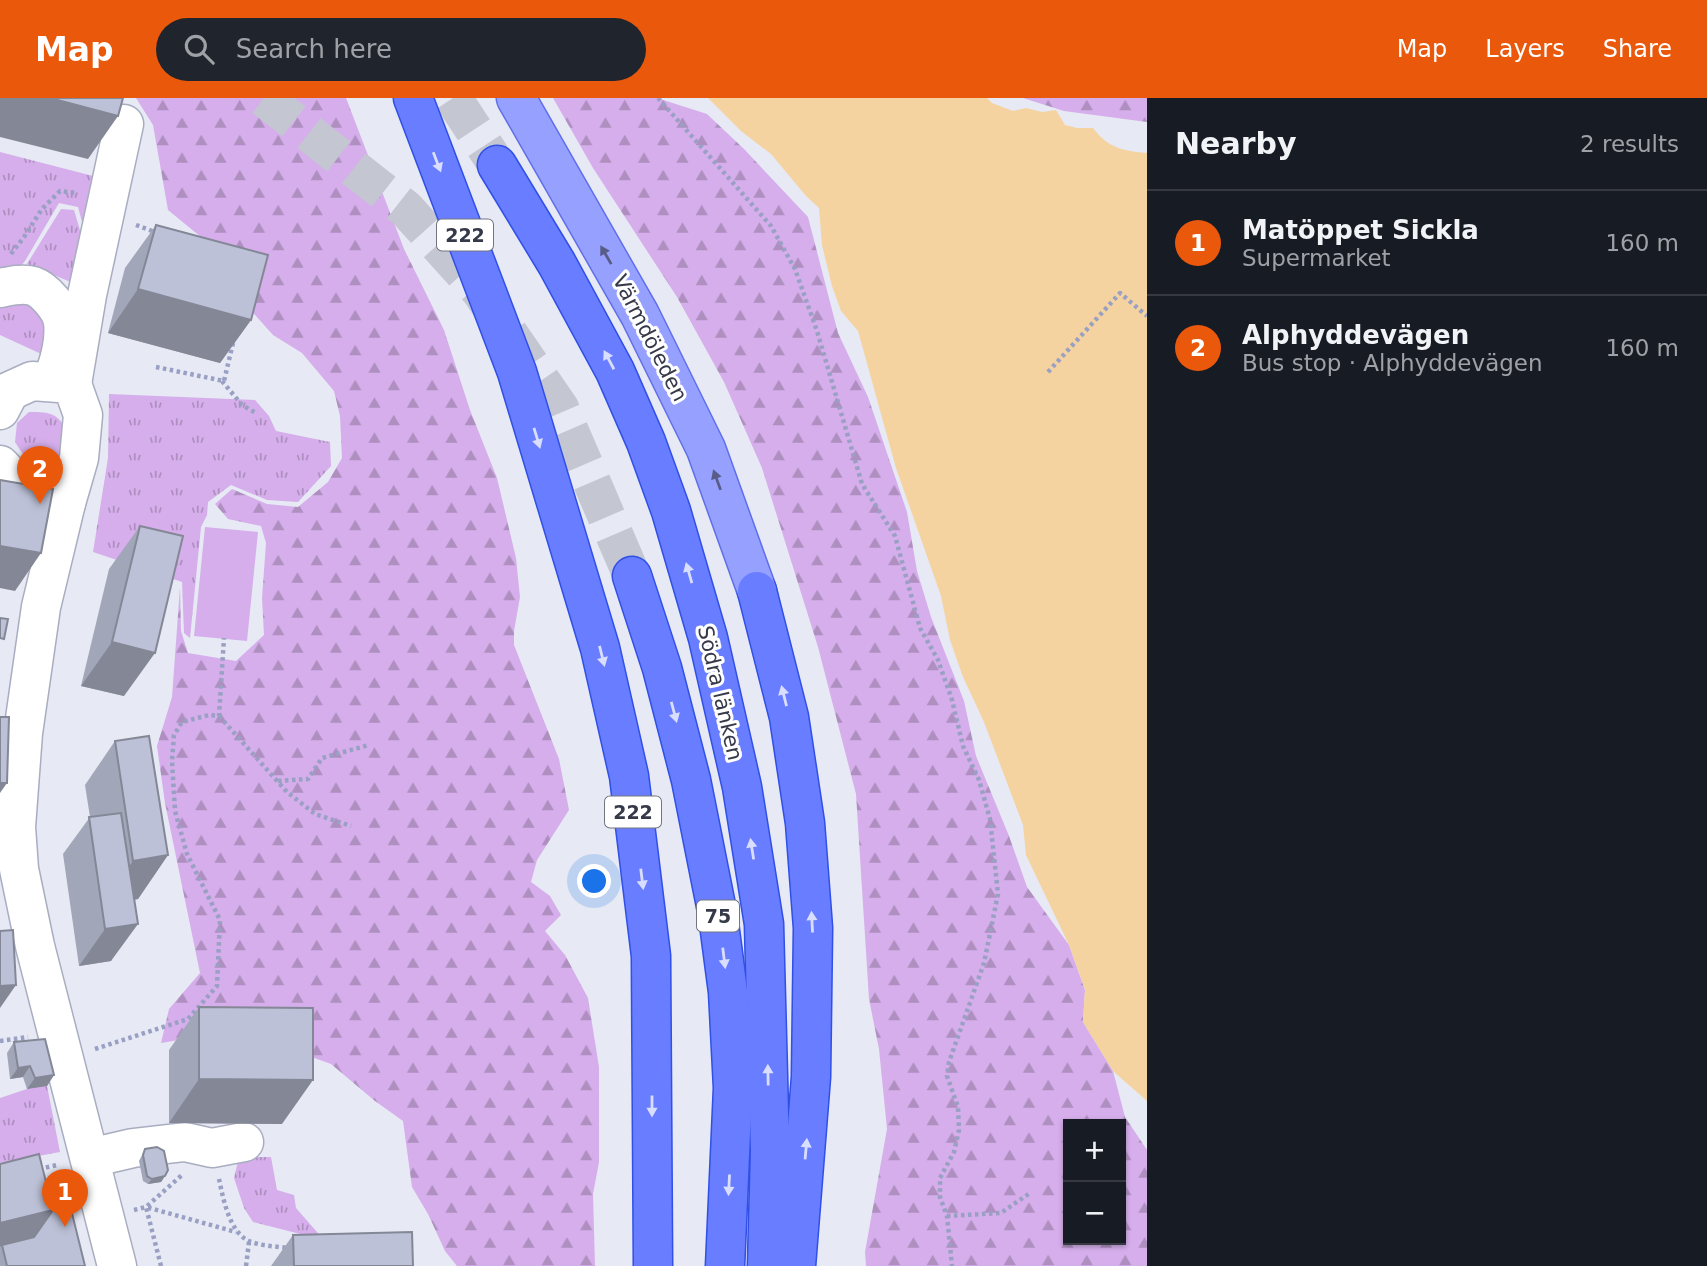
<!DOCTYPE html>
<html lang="en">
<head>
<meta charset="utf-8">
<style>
  :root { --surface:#171b24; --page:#20242c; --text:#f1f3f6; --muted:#9ea1a6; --line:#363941; --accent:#ea580c }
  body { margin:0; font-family:"DejaVu Sans",sans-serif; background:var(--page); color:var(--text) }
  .controls { position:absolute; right:21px; bottom:21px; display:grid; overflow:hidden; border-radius:0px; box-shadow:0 2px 5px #0004 }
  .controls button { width:63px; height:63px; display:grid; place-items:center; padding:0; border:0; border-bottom:2px solid var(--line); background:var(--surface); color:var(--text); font:35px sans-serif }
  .you { position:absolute; left:595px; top:784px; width:24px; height:24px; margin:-18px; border:5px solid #fff; border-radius:50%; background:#1a73e8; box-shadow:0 0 0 10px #1a73e833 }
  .badge { display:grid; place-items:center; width:46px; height:46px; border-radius:50%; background:var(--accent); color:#fff; font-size:23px; font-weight:700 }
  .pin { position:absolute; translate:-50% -58px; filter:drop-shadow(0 2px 4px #0008) }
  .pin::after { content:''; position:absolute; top:37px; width:24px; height:21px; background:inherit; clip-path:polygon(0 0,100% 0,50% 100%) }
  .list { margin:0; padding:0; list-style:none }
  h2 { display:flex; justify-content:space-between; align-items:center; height:91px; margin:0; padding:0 28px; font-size:30px }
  h2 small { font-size:23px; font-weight:400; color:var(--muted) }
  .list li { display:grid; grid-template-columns:46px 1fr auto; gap:21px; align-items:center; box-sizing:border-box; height:105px; padding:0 28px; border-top:2px solid var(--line) }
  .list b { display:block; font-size:26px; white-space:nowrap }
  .list p { margin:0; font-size:23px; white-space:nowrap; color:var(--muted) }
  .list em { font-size:23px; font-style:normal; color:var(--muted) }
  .icon { flex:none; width:38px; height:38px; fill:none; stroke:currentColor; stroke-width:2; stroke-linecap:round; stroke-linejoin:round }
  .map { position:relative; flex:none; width:1147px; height:1168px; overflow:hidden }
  header { display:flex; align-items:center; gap:42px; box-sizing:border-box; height:98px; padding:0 35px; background:var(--accent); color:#fff }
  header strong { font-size:33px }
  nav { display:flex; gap:38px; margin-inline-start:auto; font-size:24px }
  .search { width:490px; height:63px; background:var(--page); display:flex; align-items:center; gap:18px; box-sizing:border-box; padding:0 24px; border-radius:38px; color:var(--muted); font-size:26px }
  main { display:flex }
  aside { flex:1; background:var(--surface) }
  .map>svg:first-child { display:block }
</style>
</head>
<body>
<header>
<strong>Map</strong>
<div class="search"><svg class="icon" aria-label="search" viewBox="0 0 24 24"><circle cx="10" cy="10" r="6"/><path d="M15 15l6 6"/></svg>Search here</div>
<nav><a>Map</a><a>Layers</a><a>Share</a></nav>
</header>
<main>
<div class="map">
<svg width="1147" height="1168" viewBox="0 0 1147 1168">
  <defs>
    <pattern id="grass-tufts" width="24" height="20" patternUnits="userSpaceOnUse" patternTransform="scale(1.75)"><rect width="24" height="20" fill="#d5aeeb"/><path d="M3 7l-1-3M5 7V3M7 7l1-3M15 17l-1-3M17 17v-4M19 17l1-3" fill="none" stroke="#ae8fc0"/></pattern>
    <pattern id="forest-firs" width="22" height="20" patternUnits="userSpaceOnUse" patternTransform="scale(1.75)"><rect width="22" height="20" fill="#d5aeeb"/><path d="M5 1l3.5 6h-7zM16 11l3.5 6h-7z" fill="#ae8fc0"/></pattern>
  </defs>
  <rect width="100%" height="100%" fill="#e7e9f4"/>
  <g fill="url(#grass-tufts)">
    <polygon points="0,54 97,79 86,139 78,109 59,105 25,163 12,178 0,182"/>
    <polygon points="61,111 74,112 85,149 78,187 27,166"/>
    <polygon points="0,198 46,209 50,260 0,237"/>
    <polygon points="109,296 255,302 269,318 276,333 330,344 331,368 298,404 267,402 231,387 208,404 207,417 201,429 190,540 184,535 182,484 93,454 108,360"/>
    <path d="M29,314C52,314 55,315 69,333L60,375L26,361L15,344L17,325Z"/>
    <polygon points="47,988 60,1054 0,1065 0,1000 27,991"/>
    <polygon points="239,1059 271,1059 277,1092 294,1097 296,1110 324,1142 253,1124 244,1110 234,1080"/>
  </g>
  <g fill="url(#forest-firs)" fill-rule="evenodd">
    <polygon points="136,0 346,0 404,151 444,232 470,312 497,380 516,460 520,499 514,533 514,547 559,661 569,712 537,762 531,784 550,798 561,817 545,833 565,857 588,900 599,969 599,1064 593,1096 595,1168 457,1168 445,1153 428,1116 412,1089 403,1023 375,1003 331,966 237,932 161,945 169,911 200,875 165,705 157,648 172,599 180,489 181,533 188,555 236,563 264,537 262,500 266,445 261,428 228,421 215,406 232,391 267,406 298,409 328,384 342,360 340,318 334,293 302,255 273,237 241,201 240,171 168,112 153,27"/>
    <path d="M553,0H657L707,16L744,51L808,119L838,235L868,299L907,414L917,473L931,519L964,603L976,658L1009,738L1027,789L1069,847L1085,892L1083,924L1113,973L1125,1019L1147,1052V1168H866L865,1154L887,1031L879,951L869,901L856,696L818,549L762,370L724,284L677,199L593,70ZM1068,1026H1121V1142H1068Z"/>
    <polygon points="1023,0 1147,0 1147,24 1064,13"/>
  </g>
  <polygon fill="#d5aeeb" points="205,429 258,434 247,543 194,538"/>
  <path fill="#f4d3a0" d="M708,0H987L992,5L1013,13L1026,10L1042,14L1056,12L1065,27L1077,30H1093C1108,50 1123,53 1147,55V1003L1113,973L1083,924L1085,891L1069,847L1026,757L1023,727L984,624L963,579L950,542L941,498L896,370L858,233L841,213L832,188L822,147L819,110L806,98L771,56L741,33Z"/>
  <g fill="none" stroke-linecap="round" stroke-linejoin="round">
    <g stroke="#c4c6d2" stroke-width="38" stroke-dasharray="38 19" stroke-linecap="butt">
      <polyline points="264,0 406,111 480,193 560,310 632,478"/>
      <polyline points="453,0 497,67"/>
    </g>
    <g stroke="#a9adc0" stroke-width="41">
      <g id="minor">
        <path d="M0,190C10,188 23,185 33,188C45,192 61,211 63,224C65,241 61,257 56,272L72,286L87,197L124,26"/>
        <polyline points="0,312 10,293 32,283 72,286 83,317 79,360 66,405 41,509 23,635 16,729 19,771 35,848 117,1168"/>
        <polyline points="0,367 14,382 66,405"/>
        <polyline points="90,1060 133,1050 185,1044 212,1050 244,1044"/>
      </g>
    </g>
    <g stroke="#5f6fea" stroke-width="41">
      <polyline id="major" points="516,0 640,217 706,351 757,493"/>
    </g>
    <g stroke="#3050e6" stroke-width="41">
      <g id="highway">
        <polyline points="413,0 517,274 600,550 629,678 651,858 653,1168"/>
        <polyline points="497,67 557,166 615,273 646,344 671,413 708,540 742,689 764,826 770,1053 767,1168"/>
        <polyline points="632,478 662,570 691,682 718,818 728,894 733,990 725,1168"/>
        <polyline points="757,493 789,619 805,725 813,830 811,979 796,1168"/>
      </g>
    </g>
    <g stroke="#99a0c3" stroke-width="4.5" stroke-dasharray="3.5 3.5" stroke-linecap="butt">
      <polyline points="658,0 771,128 795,171 817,233 862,386 895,438 920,530 938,562 952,602 963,648 979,682 990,721 998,796 984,865 949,964 947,978 958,1009 959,1032 954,1054 940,1080 940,1099 947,1118 952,1168"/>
      <polyline points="136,127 152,133 152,139"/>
      <polyline points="11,156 24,139 42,111 60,93 76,95"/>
      <polyline points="156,269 224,283 233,245"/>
      <polyline points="1048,274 1120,195 1147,218"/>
      <polyline points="222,283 242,307 256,315"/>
      <polyline points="219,618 287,694 315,716 351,728"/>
      <polyline points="278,683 308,681 322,660 369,647"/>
      <polyline points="0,943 28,939"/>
      <polyline points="95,951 188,921 217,888 220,822 187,756 175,713 172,663 174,637 182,624 209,617 219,618 224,540"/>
      <polyline points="39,1071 57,1067"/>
      <path d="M219,1081C223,1100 229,1132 247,1142C258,1148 275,1148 287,1150"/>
      <polyline points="134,1112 146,1109 182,1077"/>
      <polyline points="947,1118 1001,1115 1030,1095"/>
      <polyline points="161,1168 146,1109 236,1134"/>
      <polyline points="246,1168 249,1144"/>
    </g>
    <use href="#minor" stroke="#fff" stroke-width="38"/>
    <use href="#major" stroke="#96a0ff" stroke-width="38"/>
    <use href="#highway" stroke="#687dff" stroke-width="38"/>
  </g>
  <g fill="#a2a6b9">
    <polygon points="156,127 251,222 220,265 108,235 125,170"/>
    <polygon points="140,428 124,598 81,588 109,471"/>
    <polygon points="115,643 168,757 138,801 134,802 111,863 79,868 63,756 90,719 85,687"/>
    <polygon points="199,909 282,1026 169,1025 169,952"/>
    <polygon points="14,944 54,977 47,988 27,991 23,979 10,981 7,955"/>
    <polygon points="145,1051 165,1078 161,1084 148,1086 143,1083 139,1063"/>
    <polygon points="0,1066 47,1087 85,1168 0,1168"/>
    <polygon points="293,1137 413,1168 271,1168"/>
  </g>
  <g fill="#848796">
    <polygon points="0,0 50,0 118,18 88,61 0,39"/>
    <polygon points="138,191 251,222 220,265 108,235"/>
    <polygon points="0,448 41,455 15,493 0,490"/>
    <polygon points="112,544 155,555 124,598 81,588"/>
    <polygon points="0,685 7,685 0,695"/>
    <polygon points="168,757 138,801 103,806 133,763"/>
    <polygon points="138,826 111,863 79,868 105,831"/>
    <polygon points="16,887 0,910 0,888"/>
    <polygon points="30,968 23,979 10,981 18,970"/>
    <polygon points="54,977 47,988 27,991 35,980"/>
    <polygon points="199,981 313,982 282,1026 169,1025"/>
    <polygon points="165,1078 161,1084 148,1086 152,1081"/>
    <polygon points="53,1112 27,1150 2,1147 0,1149 0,1125"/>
  </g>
  <g fill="#bcc1d7" stroke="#848796" stroke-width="2">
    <polygon points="50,0 123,0 118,18"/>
    <polygon points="156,127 268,157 251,222 138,191"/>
    <polygon points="0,382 53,391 41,455 0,448"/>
    <polygon points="140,428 183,438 155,555 112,544"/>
    <polygon points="0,520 8,521 4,541 0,540"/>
    <polygon points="0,619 9,619 7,685 0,685"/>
    <polygon points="149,638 168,757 133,763 115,643"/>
    <polygon points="121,715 138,826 105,831 89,719"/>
    <polygon points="13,832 16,887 0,888 0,833"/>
    <polygon points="199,909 313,910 313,982 199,981"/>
    <polygon points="45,941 54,977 35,980 30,968 18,970 14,944"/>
    <polygon points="157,1049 164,1053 168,1072 165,1078 152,1081 147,1078 143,1057 145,1051"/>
    <polygon points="39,1056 53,1112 0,1125 0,1066"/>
    <polygon points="64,1083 85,1168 7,1168 2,1147 34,1139 53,1112 47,1087"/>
    <polygon points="412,1134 413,1168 294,1168 293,1137"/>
  </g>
  <defs><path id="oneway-solid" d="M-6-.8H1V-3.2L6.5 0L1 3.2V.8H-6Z" transform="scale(1.75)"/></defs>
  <g fill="#d9deff">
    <use href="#oneway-solid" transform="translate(437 64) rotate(69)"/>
    <use href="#oneway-solid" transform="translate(609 262) rotate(-118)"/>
    <use href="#oneway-solid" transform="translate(537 340) rotate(73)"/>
    <use href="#oneway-solid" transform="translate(689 475) rotate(-106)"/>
    <use href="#oneway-solid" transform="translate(602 558) rotate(76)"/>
    <use href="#oneway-solid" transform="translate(784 598) rotate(-104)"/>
    <use href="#oneway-solid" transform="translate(674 614) rotate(75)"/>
    <use href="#oneway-solid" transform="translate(752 751) rotate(-99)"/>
    <use href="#oneway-solid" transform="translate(642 781) rotate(83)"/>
    <use href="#oneway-solid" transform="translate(812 824) rotate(-93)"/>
    <use href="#oneway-solid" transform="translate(724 860) rotate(83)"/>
    <use href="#oneway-solid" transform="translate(768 977) rotate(-91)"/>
    <use href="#oneway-solid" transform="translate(652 1008) rotate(90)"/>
    <use href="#oneway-solid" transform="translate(806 1051) rotate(-85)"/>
    <use href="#oneway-solid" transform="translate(729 1087) rotate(93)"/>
  </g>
  <g fill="#585d88">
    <use href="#oneway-solid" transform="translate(606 157) rotate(-120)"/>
    <use href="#oneway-solid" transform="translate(717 382) rotate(-110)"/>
  </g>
  <g text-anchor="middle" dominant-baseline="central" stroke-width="6" stroke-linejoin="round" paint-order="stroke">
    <g fill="#fff" stroke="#72747f" stroke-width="2">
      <rect x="437" y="121.5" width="56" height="31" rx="5"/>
      <rect x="605" y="698.5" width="56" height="31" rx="5"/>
      <rect x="697" y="802.5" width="42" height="31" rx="5"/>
    </g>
    <g font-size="19" font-weight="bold" fill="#363948">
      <text x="465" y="137">222</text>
      <text x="633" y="714">222</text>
      <text x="718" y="818">75</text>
    </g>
    <g font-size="21" fill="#363948" stroke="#fff">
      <text transform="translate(650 240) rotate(63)">Värmdöleden</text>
      <text transform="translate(720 595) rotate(77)">Södra länken</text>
    </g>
  </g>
</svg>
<div class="controls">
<button>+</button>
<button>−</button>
</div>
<div class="you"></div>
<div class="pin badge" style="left:65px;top:1129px">1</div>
<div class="pin badge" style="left:40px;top:406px">2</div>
</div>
<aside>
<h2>Nearby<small>2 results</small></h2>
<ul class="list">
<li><span class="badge">1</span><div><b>Matöppet Sickla</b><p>Supermarket</p></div><em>160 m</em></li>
<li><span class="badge">2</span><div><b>Alphyddevägen</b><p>Bus stop · Alphyddevägen</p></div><em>160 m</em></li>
</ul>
</aside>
</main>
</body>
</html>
